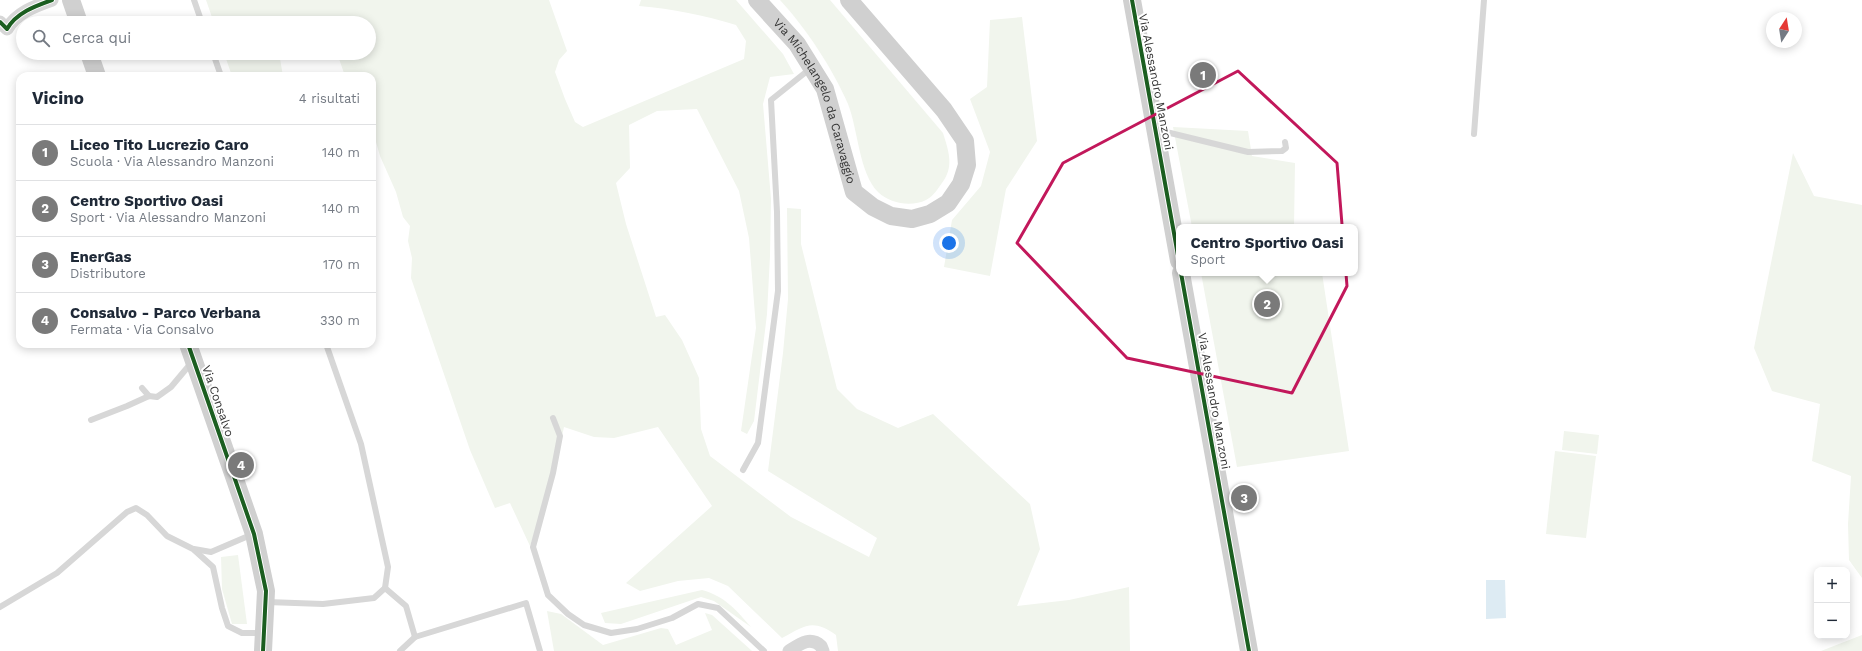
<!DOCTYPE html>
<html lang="it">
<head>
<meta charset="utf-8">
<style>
  :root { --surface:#fff; --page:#f6f6f7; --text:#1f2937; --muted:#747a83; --line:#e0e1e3; --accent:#7a7a7a }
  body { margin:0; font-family:"Work Sans",sans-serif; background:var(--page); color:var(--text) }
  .controls { position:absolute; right:12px; bottom:12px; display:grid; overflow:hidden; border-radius:8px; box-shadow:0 2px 10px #0003 }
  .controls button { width:36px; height:36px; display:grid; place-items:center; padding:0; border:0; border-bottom:1px solid var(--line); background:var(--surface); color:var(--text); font:20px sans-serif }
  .compass { position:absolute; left:1766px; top:12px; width:36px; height:36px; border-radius:50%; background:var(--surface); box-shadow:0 2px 10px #0003; rotate:12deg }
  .you { position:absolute; left:949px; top:243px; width:14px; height:14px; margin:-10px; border:3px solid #fff; border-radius:50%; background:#1a73e8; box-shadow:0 0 0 6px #1a73e833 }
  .badge { display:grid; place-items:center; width:26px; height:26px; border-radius:50%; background:var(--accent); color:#fff; font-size:13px; font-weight:700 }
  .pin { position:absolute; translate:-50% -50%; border:2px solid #fff; box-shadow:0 1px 4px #0006 }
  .popup { position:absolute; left:1176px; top:224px; width:182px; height:52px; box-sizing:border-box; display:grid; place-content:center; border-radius:8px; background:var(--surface); filter:drop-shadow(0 1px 3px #0005); font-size:13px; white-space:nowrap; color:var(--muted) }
  .popup b { font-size:15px; color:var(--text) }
  .popup::after { content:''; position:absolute; left:50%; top:100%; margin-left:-8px; border:8px solid transparent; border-top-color:var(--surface) }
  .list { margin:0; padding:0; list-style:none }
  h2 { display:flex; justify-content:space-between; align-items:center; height:52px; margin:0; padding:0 16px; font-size:17px }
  h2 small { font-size:13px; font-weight:400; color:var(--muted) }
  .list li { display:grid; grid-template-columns:26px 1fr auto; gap:12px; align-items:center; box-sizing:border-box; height:56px; padding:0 16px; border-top:1px solid var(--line) }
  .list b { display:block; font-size:15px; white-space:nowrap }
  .list p { margin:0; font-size:13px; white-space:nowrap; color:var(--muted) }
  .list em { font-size:13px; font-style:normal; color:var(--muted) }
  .icon { flex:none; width:22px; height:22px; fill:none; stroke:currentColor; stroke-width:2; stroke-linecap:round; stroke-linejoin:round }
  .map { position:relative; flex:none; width:1862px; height:651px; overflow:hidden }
  .search { position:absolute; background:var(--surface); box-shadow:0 2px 10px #0003; left:16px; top:16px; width:360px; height:44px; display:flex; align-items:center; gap:10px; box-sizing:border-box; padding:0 14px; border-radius:22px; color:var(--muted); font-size:15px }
  .panel { position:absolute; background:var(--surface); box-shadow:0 2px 10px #0003; left:16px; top:72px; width:360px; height:276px; border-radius:12px }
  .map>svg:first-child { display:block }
</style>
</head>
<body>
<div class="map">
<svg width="1862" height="651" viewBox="0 0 1862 651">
  <rect width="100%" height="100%" fill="#fff"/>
  <g fill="#f1f5ed">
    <path d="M206,0H549L567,51L559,60L555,72L565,99L575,122L583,127L744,59L746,41L736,25C704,15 673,9 639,6L641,0H736L783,54L794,74L770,77L763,104L771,199L770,256L767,314L754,421L747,434L741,431L756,328L749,238L739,191L697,109L657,111L629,125L630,168L616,183L626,224L656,317L665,315L682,340L699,378L701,429L710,456L791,517L869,557L877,538L768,471L783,353L788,299L787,208L801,209V244L837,389L857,409L898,428L933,414L1030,504L1040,549L1017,606L1069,600L1129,587L1130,651H838L836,635C812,618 805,626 782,638L728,586L709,578L678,581L640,591L626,583L712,506L658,427L614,438L594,437L564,427L552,481L530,546L510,503L495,508L470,450L411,278L412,258L408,241L410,226L403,217L396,192L380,156L372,128V76H345L337,53H369V23H324L321,16L299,23H214Z"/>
    <path d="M780,0H830L943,133C948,149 954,165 944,180C939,187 934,196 926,200C912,207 890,204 878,192C859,173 858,129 848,104C833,69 806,28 780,0Z"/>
    <polygon points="1022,17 1037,141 1006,189 990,276 944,267 952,220 981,186 990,152 970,99 987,87 990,20"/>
    <polygon points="224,53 279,53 283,76 232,76"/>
    <polygon points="1173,127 1248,131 1252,156 1295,163 1294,227 1192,227"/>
    <polygon points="1793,153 1814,196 1862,205 1862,578 1849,560 1848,524 1851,476 1812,461 1820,404 1772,391 1754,348"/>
    <polygon points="1201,273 1322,273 1349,451 1237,467"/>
    <polygon points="1564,431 1599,435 1597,454 1562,450"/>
    <polygon points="1555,451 1596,456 1586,538 1546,534"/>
    <polygon points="238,555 247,624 232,624 222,589 221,557"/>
    <path d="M702,590C726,597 735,609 751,627L714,601L701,597L621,624L605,623L601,613Z"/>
    <polygon points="547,611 561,614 603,645 661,628 668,629 676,645 712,630 705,613 712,615 752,651 554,651"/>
    <polygon points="1862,635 1862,651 1821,651"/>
  </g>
  <polygon fill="#ddebf3" points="1486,580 1505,580 1506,618 1486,619"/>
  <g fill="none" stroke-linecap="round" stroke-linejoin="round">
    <g stroke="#d7d7d7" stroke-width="6">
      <polyline points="194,0 202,23"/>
      <polyline points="213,53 221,76"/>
      <polyline points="1158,130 1248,152 1282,151 1286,148 1285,142"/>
      <polyline points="1474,134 1484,0"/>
      <polyline points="142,388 149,396"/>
      <polyline points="553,418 560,436 553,473 533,547 548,595 568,614 584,625 611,633 637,629 672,618 698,604 718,608 764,651"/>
      <polyline points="91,420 127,406 149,396 157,397 171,387 192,362"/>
      <polyline points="743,470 758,443 778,291 777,212 771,100 811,68"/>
      <polyline points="194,549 211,552 253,534"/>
      <polyline points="385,588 406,606 415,637 526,603 540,651"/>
      <polyline points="267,602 323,604 374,598 385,588 388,567 361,444 326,344"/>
      <polyline points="0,607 57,573 127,512 136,508 147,515 167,536 193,549 213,567 222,608 228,626 242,633 262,633"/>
      <polyline points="400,651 415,637"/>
    </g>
    <g stroke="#d7d7d7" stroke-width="13">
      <path d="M0,22L7,29C16,13 35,6 52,0"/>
      <path d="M789,651C800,644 810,636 821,646L823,651"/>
    </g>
    <g stroke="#d0d0d0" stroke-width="18">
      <polyline points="71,0 79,23"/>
      <path id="s1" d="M757,0L797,44L825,89L854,192L873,207L891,216L912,219L930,214L948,203L961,184L967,165L965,141L944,110L849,0"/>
      <polyline points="1132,0 1179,261"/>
      <polyline points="89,53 97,76"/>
      <polyline points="1181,273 1249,651"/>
      <polyline points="188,344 254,534 266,591 263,651"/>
    </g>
    <g stroke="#fff" stroke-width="6">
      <g id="cycleway">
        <polyline points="1132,0 1179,261"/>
        <path d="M0,22L7,29C16,13 35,6 52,0"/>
        <polyline points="1181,273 1249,651"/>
        <polyline points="188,344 254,534 266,591 263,651"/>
      </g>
    </g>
    <use href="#cycleway" stroke="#1b5e20" stroke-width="4"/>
  </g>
  <path fill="none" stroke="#c2185b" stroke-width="3" stroke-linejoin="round" d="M1238,71L1337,163L1347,286L1292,393L1127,358L1017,243L1063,163Z"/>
  <g text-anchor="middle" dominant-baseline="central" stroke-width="4" stroke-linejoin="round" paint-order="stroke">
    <g font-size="12" fill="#333" stroke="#fff">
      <text transform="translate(1156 82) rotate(79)">Via Alessandro Manzoni</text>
      <text stroke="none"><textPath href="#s1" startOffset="119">Via Michelangelo da Caravaggio</textPath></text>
      <text transform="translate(218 401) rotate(71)">Via Consalvo</text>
      <text transform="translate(1214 401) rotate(80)">Via Alessandro Manzoni</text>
    </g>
  </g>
</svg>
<div class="controls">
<button>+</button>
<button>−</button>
</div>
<svg class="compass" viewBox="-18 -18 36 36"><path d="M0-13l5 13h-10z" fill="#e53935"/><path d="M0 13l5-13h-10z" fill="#747a83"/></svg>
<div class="you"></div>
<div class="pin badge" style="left:1203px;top:75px">1</div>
<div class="pin badge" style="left:1267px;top:304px">2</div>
<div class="popup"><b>Centro Sportivo Oasi</b>Sport</div>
<div class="pin badge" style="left:1244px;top:498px">3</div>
<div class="pin badge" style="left:241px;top:465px">4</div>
<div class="search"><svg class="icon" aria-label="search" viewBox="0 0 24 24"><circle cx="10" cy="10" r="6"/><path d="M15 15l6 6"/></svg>Cerca qui</div>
<section class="panel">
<h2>Vicino<small>4 risultati</small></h2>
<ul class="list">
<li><span class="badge">1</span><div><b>Liceo Tito Lucrezio Caro</b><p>Scuola · Via Alessandro Manzoni</p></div><em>140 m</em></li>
<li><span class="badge">2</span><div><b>Centro Sportivo Oasi</b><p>Sport · Via Alessandro Manzoni</p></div><em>140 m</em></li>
<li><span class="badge">3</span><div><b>EnerGas</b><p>Distributore</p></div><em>170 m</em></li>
<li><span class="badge">4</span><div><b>Consalvo - Parco Verbana</b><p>Fermata · Via Consalvo</p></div><em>330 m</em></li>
</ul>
</section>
</div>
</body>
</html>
